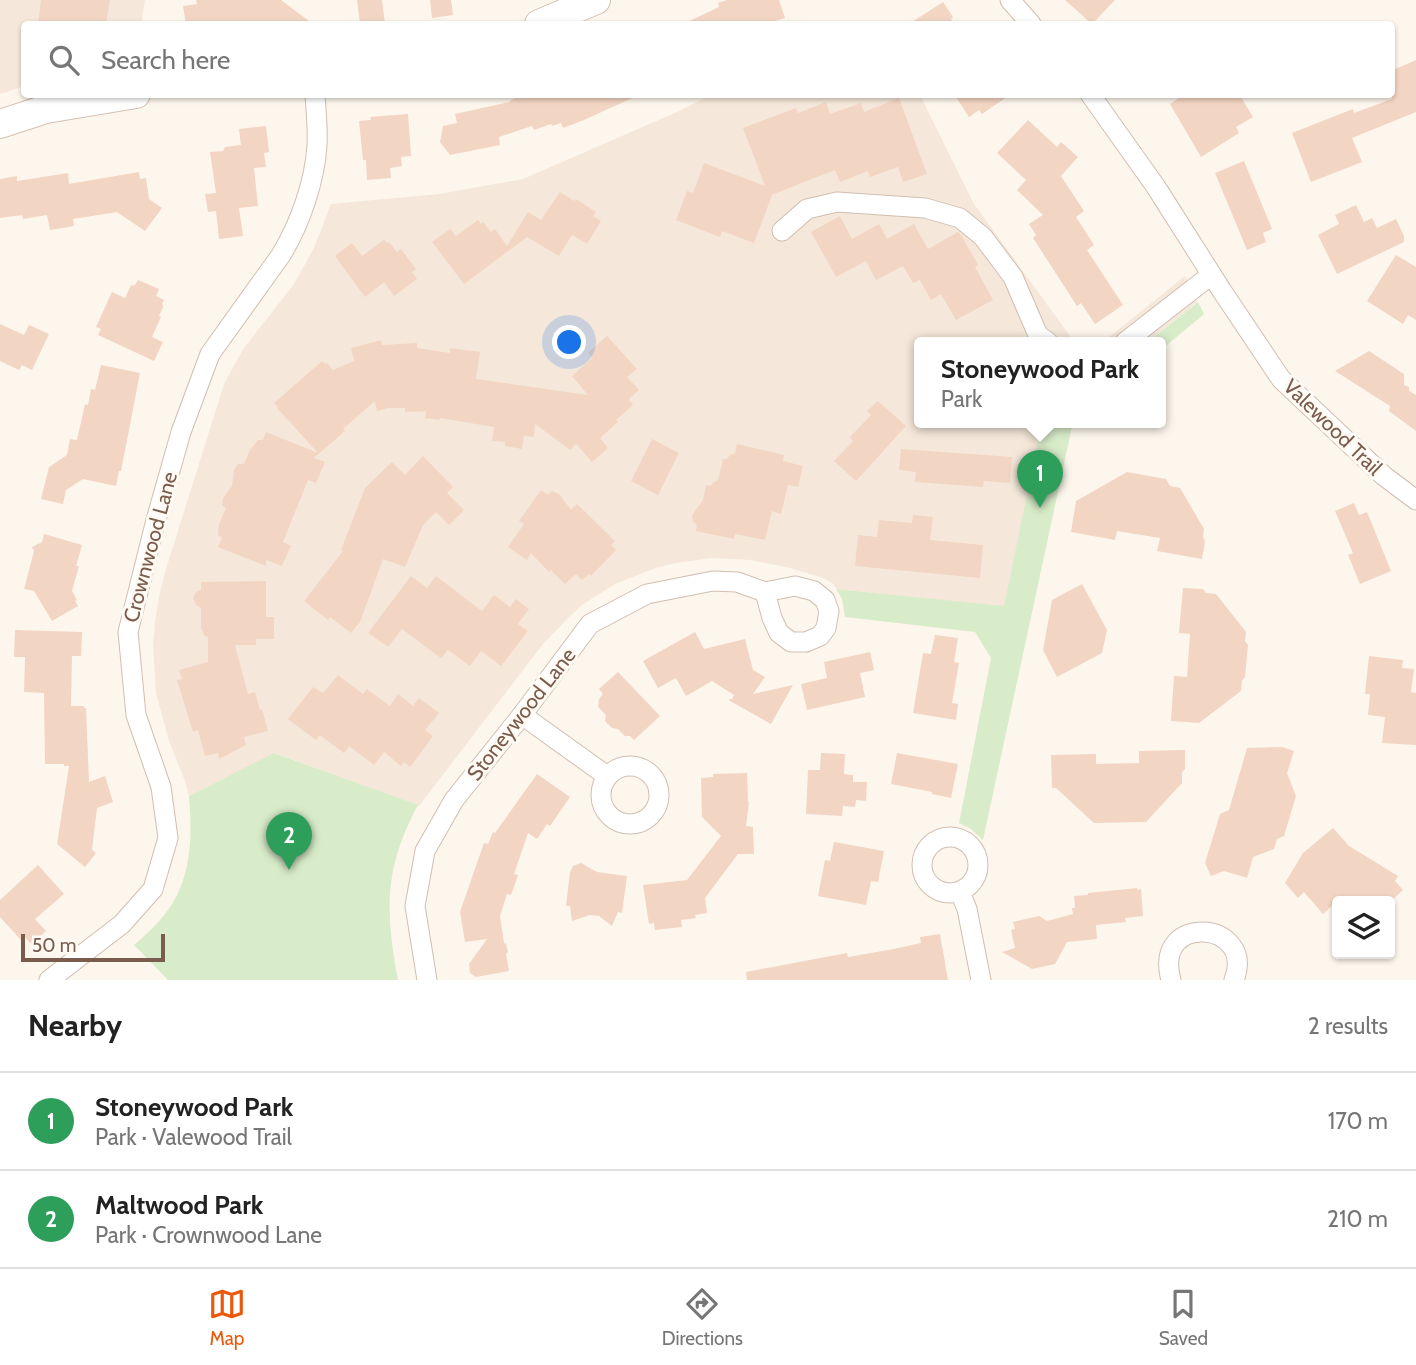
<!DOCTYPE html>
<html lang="en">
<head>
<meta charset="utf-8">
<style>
  :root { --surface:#fff; --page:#f2f2f2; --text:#222; --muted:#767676; --line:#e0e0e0; --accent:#ea580c }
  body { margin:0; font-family:Cabin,sans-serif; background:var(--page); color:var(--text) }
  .controls { position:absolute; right:21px; bottom:21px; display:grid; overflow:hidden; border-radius:7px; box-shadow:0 2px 5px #0004 }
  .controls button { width:63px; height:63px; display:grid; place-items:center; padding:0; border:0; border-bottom:2px solid var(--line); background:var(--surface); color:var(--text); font:35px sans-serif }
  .scale { position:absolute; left:21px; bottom:18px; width:144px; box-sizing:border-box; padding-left:7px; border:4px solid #7a5c4d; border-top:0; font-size:19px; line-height:24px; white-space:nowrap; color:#7a5c4d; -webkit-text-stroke:5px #fffaf3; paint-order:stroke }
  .you { position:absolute; left:570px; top:343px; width:24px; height:24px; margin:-18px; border:5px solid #fff; border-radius:50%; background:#1a73e8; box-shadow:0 0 0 10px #1a73e833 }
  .badge { display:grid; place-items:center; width:46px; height:46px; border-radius:50%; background:var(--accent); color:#fff; font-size:23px; font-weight:700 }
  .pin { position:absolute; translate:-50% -58px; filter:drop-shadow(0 2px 4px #0008) }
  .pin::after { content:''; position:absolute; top:37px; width:24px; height:21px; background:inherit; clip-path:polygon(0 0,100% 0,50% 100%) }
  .popup { position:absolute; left:914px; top:337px; width:252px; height:91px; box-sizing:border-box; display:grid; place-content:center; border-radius:7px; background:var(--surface); filter:drop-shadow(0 2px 5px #0005); font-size:23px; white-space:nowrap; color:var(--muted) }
  .popup b { font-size:26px; color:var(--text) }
  .popup::after { content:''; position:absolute; left:50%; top:100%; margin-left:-14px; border:14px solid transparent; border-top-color:var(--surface) }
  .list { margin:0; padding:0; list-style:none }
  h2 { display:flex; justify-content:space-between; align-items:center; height:91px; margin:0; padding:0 28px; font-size:30px }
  h2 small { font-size:23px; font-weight:400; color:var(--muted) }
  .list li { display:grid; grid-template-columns:46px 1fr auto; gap:21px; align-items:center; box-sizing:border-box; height:98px; padding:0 28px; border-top:2px solid var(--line) }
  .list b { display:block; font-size:26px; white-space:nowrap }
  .list p { margin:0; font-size:23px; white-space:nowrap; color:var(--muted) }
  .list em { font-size:23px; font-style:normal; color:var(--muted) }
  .icon { flex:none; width:38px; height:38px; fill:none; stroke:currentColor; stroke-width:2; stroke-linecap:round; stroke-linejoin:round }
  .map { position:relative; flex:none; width:1416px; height:980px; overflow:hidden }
  .search { position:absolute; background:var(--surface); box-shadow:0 2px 5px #0004; left:21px; right:21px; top:21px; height:77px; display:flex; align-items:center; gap:18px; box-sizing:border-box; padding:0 24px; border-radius:7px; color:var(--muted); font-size:26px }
  .sheet { height:287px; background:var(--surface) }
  nav { display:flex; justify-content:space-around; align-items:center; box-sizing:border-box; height:98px; border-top:2px solid var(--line); background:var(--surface); font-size:19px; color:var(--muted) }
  nav a { display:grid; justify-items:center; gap:4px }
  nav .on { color:var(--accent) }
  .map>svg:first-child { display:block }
</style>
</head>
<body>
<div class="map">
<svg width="1416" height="980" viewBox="0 0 1416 980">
  <rect width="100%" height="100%" fill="#fdf6ec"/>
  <g fill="#f5e8da">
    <polygon points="0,0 145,0 141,24 24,24 24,86 0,94"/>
    <polygon points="711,95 920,95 974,204 1073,340 1084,342 919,342 919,422 1045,422 1005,607 837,589 832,583 823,578 790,568 751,560 711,558 670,564 653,569 615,584 582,605 569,617 543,644 419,806 275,753 189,796 185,781 169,741 156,693 153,645 155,622 159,597 166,569 224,384 243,349 294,284 314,248 331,204 439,194 523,179 677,112"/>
    <polygon points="1185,276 1197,302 1148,342 1103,342"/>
  </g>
  <g fill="#d8ecc9">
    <polygon points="1198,302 1204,314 1161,350 1161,342 1148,342"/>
    <polygon points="1043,422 1073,422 983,840 971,829 959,823 991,658 975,632 845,617 842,599 836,589 1004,606 1041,427"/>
    <path d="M274,753L418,805C384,868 385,911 398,980H168L134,945C148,933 162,920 172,904C192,872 192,833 189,796Z"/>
  </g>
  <g fill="#f3d5c3">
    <polygon points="41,0 110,0 106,24 38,24"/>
    <polygon points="196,0 281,0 313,24 186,24 183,6 197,4"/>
    <polygon points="357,0 382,0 385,24 360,24"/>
    <polygon points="430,0 451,0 453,15 432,18"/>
    <polygon points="727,0 779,0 785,18 765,24 683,24 719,7 718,3"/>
    <polygon points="1065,0 1115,0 1092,24"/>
    <polygon points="943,2 953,17 951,19 954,24 909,24"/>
    <polygon points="1416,60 1416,112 1352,138 1362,162 1311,182 1292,133 1353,109 1354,113 1392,99 1391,71"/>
    <polygon points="526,94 641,94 584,120 563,128 561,123 552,126 551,124 534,130 532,126 499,137 500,145 450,155 440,142 443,126 457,123 455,114 510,102 511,100"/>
    <polygon points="954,94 1011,94 982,114 979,110 969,117"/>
    <polygon points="1185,94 1239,94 1253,117 1236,127 1239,133 1201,157 1170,104"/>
    <polygon points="899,98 927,174 903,182 898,167 870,177 868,171 840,182 835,170 804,182 772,195 754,243 722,231 720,237 676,220 687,191 693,193 704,163 765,186 743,128 796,108 798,113 826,102 830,114 861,103 864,112"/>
    <polygon points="408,114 411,156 401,157 402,166 390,168 391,178 367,180 366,160 363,160 359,121 371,120 370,117"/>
    <polygon points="1028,120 1057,147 1061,142 1078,157 1061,176 1084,211 1076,217 1094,245 1087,250 1123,305 1095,324 1081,303 1077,306 1033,238 1036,235 1029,224 1043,215 1017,190 1026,180 997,153"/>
    <polygon points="266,126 269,152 264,153 266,167 254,168 258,206 239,208 243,236 219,239 216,211 208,212 205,194 216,193 210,152 223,151 225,147 241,145 239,129"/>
    <polygon points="1244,161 1272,229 1263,233 1266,242 1247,250 1215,173"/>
    <polygon points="139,172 140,179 146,178 149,199 162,208 145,231 117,212 73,219 74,226 50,230 47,215 23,219 22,215 0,218 0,179 17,176 17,181 68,173 69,184"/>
    <polygon points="560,192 574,201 576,199 596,212 593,216 601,221 587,244 572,235 559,256 527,237 464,284 432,242 450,229 456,236 478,220 481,224 483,222 491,232 495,229 507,246 528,212 541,220"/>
    <polygon points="1356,205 1364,222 1372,218 1377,228 1396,219 1404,236 1404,242 1337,274 1318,235 1339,224 1335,215"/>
    <polygon points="840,216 852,239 879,224 887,239 914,224 928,249 958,232 961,235 978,265 975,267 993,300 956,320 941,294 931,300 920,280 913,283 903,266 876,280 866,261 836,277 811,232"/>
    <polygon points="384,240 387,243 389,242 397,252 401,249 416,269 412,272 417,279 394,296 384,282 365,297 335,256 352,243 362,256"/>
    <polygon points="1396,255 1416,267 1416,320 1408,315 1403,324 1367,301"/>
    <polygon points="138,280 159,289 156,296 164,300 162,304 163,305 163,307 159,316 161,317 152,337 163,342 154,361 98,335 101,329 96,327 112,292 125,298 131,285 134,286"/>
    <polygon points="0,324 24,335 29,325 49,334 32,370 22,365 19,370 0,361"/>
    <polygon points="607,336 637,369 627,377 639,390 629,399 633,405 616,420 618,422 600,438 608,448 592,462 576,444 570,450 535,424 534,437 524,436 522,449 505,446 505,442 492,441 494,427 440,418 439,420 425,418 426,411 405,412 405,408 388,408 377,411 375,401 343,429 345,431 314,458 325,462 316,483 308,480 283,542 291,546 282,566 266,560 266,566 218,547 222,538 218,535 219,524 226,508 222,505 223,498 232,486 234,470 238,464 244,464 250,450 258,440 263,440 266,432 318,453 277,408 278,407 274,403 322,361 325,364 327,363 333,370 354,361 351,348 381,340 382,345 417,343 417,348 450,353 450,348 480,352 476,379 588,395 572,376 592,358 588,353"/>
    <polygon points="1369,351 1404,374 1404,385 1409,387 1409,391 1416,395 1416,431 1389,411 1390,406 1335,371"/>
    <polygon points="101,365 140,373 121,471 119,471 116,486 83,479 66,490 63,504 41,499 49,467 67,455 70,439 77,440 85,404 88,405 91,389 95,390"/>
    <polygon points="878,401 906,426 856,481 834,461 853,441 850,437 871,415 867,411"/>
    <polygon points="652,439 679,453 658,495 631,481"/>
    <polygon points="737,444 784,455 783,461 803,466 798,487 788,485 781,514 772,511 765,540 735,534 734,539 696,531 697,525 693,522 692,515 703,500 706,485 710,486 714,482 718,480 723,459 727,459 730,455 735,453"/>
    <polygon points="901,449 1012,457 1010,483 984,481 983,487 915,482 916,472 899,470"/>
    <polygon points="423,456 453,487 447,493 464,510 449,525 436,512 423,525 405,567 383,559 360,622 351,633 330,617 328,620 304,601 343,551 341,550 365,488 392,462 405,475"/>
    <polygon points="1127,472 1166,479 1170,486 1180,488 1204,529 1203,537 1205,541 1202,559 1157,551 1160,538 1117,531 1115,540 1071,532 1076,501"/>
    <polygon points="541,490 548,495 552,491 559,494 571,510 577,504 615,541 611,545 616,550 591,576 589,574 582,580 576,574 565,584 551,570 549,572 531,553 527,560 508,547 524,524 519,521"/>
    <polygon points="1354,503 1359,515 1367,512 1391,571 1360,584 1348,555 1353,553 1335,511"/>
    <polygon points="913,515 933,517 930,540 983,545 980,578 855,566 858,535 877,537 879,520 912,523"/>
    <polygon points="44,534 82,545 76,566 79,566 72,591 77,600 75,601 78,606 52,621 34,591 24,589 34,551 32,547 42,542"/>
    <polygon points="411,576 427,588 436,576 482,611 494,595 510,607 516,599 529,609 518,624 528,631 501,666 481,651 470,666 448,650 441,658 402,629 388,647 368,633"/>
    <polygon points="266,581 266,617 274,617 274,639 256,639 256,645 235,645 248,694 255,692 260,710 262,709 268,731 244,737 246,745 219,759 218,753 205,756 198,730 193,732 177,680 182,679 179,670 208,662 208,637 204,635 201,628 201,608 196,605 193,598 196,592 201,590 201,582"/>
    <polygon points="1082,584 1107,630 1102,653 1057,677 1043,650 1052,600"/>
    <polygon points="1183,588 1203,589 1206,593 1216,594 1246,632 1245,641 1248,645 1245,677 1242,680 1241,691 1199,723 1171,721 1174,676 1187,677 1190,634 1179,633"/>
    <polygon points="15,630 82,632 81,656 72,656 71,706 84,706 84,708 86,708 89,782 105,776 113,802 97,808 92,850 96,853 85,867 57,844 69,766 64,766 64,764 45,764 44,693 24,692 25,657 14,657"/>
    <polygon points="695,632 704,649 745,639 753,670 765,677 753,694 793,685 771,724 730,701 729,699 732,699 734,695 712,681 686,696 676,678 658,688 643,661"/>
    <polygon points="935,635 958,638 954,662 959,663 952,703 958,704 956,720 913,713 923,653 931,654"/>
    <polygon points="870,652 874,670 860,673 865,697 807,710 801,684 827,678 824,662"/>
    <polygon points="1369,656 1403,660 1402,668 1414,669 1411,692 1416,693 1416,745 1382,743 1385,717 1368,715 1370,694 1365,694"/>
    <polygon points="618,672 660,716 634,740 630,736 625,736 618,729 612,728 605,721 606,715 598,707 599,699 603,694 599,689"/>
    <polygon points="338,675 363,694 367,689 390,706 398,694 413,706 419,698 439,713 425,730 433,736 410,767 404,762 401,766 384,752 374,765 349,746 344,753 320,735 316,740 288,719 313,687 323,693"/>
    <polygon points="1282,747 1294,751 1287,773 1296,796 1284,836 1277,839 1274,849 1253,857 1247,878 1224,871 1211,876 1205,863 1220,814 1229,810 1247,748"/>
    <polygon points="1185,750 1185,769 1182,772 1182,783 1146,822 1094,823 1056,788 1052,788 1051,755 1096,754 1096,764 1139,763 1139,751"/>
    <polygon points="821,753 845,754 844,774 853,775 853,782 867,782 866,801 856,800 855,807 843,806 842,816 806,814 808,770 820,770"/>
    <polygon points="897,753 958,764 951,798 932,794 932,792 891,784"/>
    <polygon points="747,773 748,802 749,802 746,826 753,827 754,854 738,854 705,898 707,913 695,915 696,918 681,920 682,927 655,930 654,923 649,924 643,885 687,880 721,836 702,817 701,778 713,777 713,774"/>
    <polygon points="537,774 570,797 550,826 547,824 537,839 528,833 514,874 518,875 511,895 507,894 500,916 504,943 506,944 508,952 506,954 509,971 476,977 470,973 469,964 487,939 465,942 460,912 484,843 488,844 493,832 495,833"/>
    <polygon points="1333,828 1349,846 1398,876 1395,881 1403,890 1391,901 1337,901 1323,914 1304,892 1298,898 1285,883 1303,853"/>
    <polygon points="834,842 884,851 878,882 871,881 866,905 818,896 825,860 830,861"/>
    <polygon points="581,863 597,872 627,876 622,913 618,912 612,926 599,916 590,915 572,921 570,906 566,906 570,872 573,866"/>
    <polygon points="38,865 64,894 35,919 46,931 31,944 24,936 21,940 0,917 0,900"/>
    <polygon points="1137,888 1137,890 1141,889 1143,916 1125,918 1126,922 1096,925 1097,939 1067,942 1055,964 1032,969 1002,952 1015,948 1011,930 1015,929 1013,922 1039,916 1047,921 1073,914 1072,908 1075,908 1074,896 1088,895 1088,893"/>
    <polygon points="940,934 948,980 747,980 746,972 847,953 848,957 894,949 921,943 920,937"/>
  </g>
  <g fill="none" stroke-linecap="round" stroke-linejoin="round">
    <g stroke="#d1beb0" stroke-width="21">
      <g id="street">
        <polyline points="1010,0 1031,24"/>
        <polyline points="1090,94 1156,187 1222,291 1281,379 1384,476 1416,500"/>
        <polyline points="782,231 807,209 837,202 925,208 960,218 983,237 1013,277 1038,335 1048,342"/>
        <polyline points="1125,342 1211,275"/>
        <polyline points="522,715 607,776"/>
        <circle cx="630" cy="795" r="29"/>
        <circle cx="950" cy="865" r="28"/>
        <polyline points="960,892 967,909 981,980"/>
        <path d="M49,980L122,924L153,889L168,838L161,787L136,715L128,632L156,520L181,432L210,354L281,255C300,224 315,181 317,145C318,128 316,111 315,94"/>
        <polyline points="427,980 415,906 425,851 454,800 522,715 590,624 647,594 713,581 737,582 765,592 795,586 814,591 825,600 829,611 826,628 820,636 806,642 791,642 779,633 772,618 765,592"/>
        <path d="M1171,980C1152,911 1257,921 1234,980"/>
      </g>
    </g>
    <g stroke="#d6c0b0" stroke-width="30">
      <g id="secondary">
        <polyline points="539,24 596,0"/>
        <polyline points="0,124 46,109 136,94"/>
      </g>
    </g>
    <use href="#street" stroke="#fff" stroke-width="19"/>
    <use href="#secondary" stroke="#fff" stroke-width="28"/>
  </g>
  <g text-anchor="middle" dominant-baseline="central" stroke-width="6" stroke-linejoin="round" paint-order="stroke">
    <g font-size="21" fill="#7a5c4d" stroke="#fffaf3">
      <text transform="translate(1333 427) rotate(44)">Valewood Trail</text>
      <text transform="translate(150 547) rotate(-75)">Crownwood Lane</text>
      <text transform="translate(521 714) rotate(-52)">Stoneywood Lane</text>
    </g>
  </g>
</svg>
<div class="controls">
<button><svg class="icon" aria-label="layers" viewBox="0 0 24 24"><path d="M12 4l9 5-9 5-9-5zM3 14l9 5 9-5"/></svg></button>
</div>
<div class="scale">50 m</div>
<div class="you"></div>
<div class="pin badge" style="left:1040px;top:508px;background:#2e9e5b">1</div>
<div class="popup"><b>Stoneywood Park</b>Park</div>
<div class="pin badge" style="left:289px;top:870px;background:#2e9e5b">2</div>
<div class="search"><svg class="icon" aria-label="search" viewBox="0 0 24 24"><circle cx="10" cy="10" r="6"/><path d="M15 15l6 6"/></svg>Search here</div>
</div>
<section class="sheet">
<h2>Nearby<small>2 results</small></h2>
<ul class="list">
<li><span class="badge" style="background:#2e9e5b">1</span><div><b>Stoneywood Park</b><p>Park · Valewood Trail</p></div><em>170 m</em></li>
<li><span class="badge" style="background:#2e9e5b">2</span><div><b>Maltwood Park</b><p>Park · Crownwood Lane</p></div><em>210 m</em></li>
</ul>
</section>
<nav>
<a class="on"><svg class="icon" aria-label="map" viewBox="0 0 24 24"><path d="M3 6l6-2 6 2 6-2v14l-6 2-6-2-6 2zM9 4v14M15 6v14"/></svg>Map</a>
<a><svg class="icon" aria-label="directions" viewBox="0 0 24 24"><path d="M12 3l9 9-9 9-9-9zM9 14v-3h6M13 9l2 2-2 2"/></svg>Directions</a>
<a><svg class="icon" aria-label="saved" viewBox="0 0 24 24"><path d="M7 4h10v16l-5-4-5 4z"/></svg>Saved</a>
</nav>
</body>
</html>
